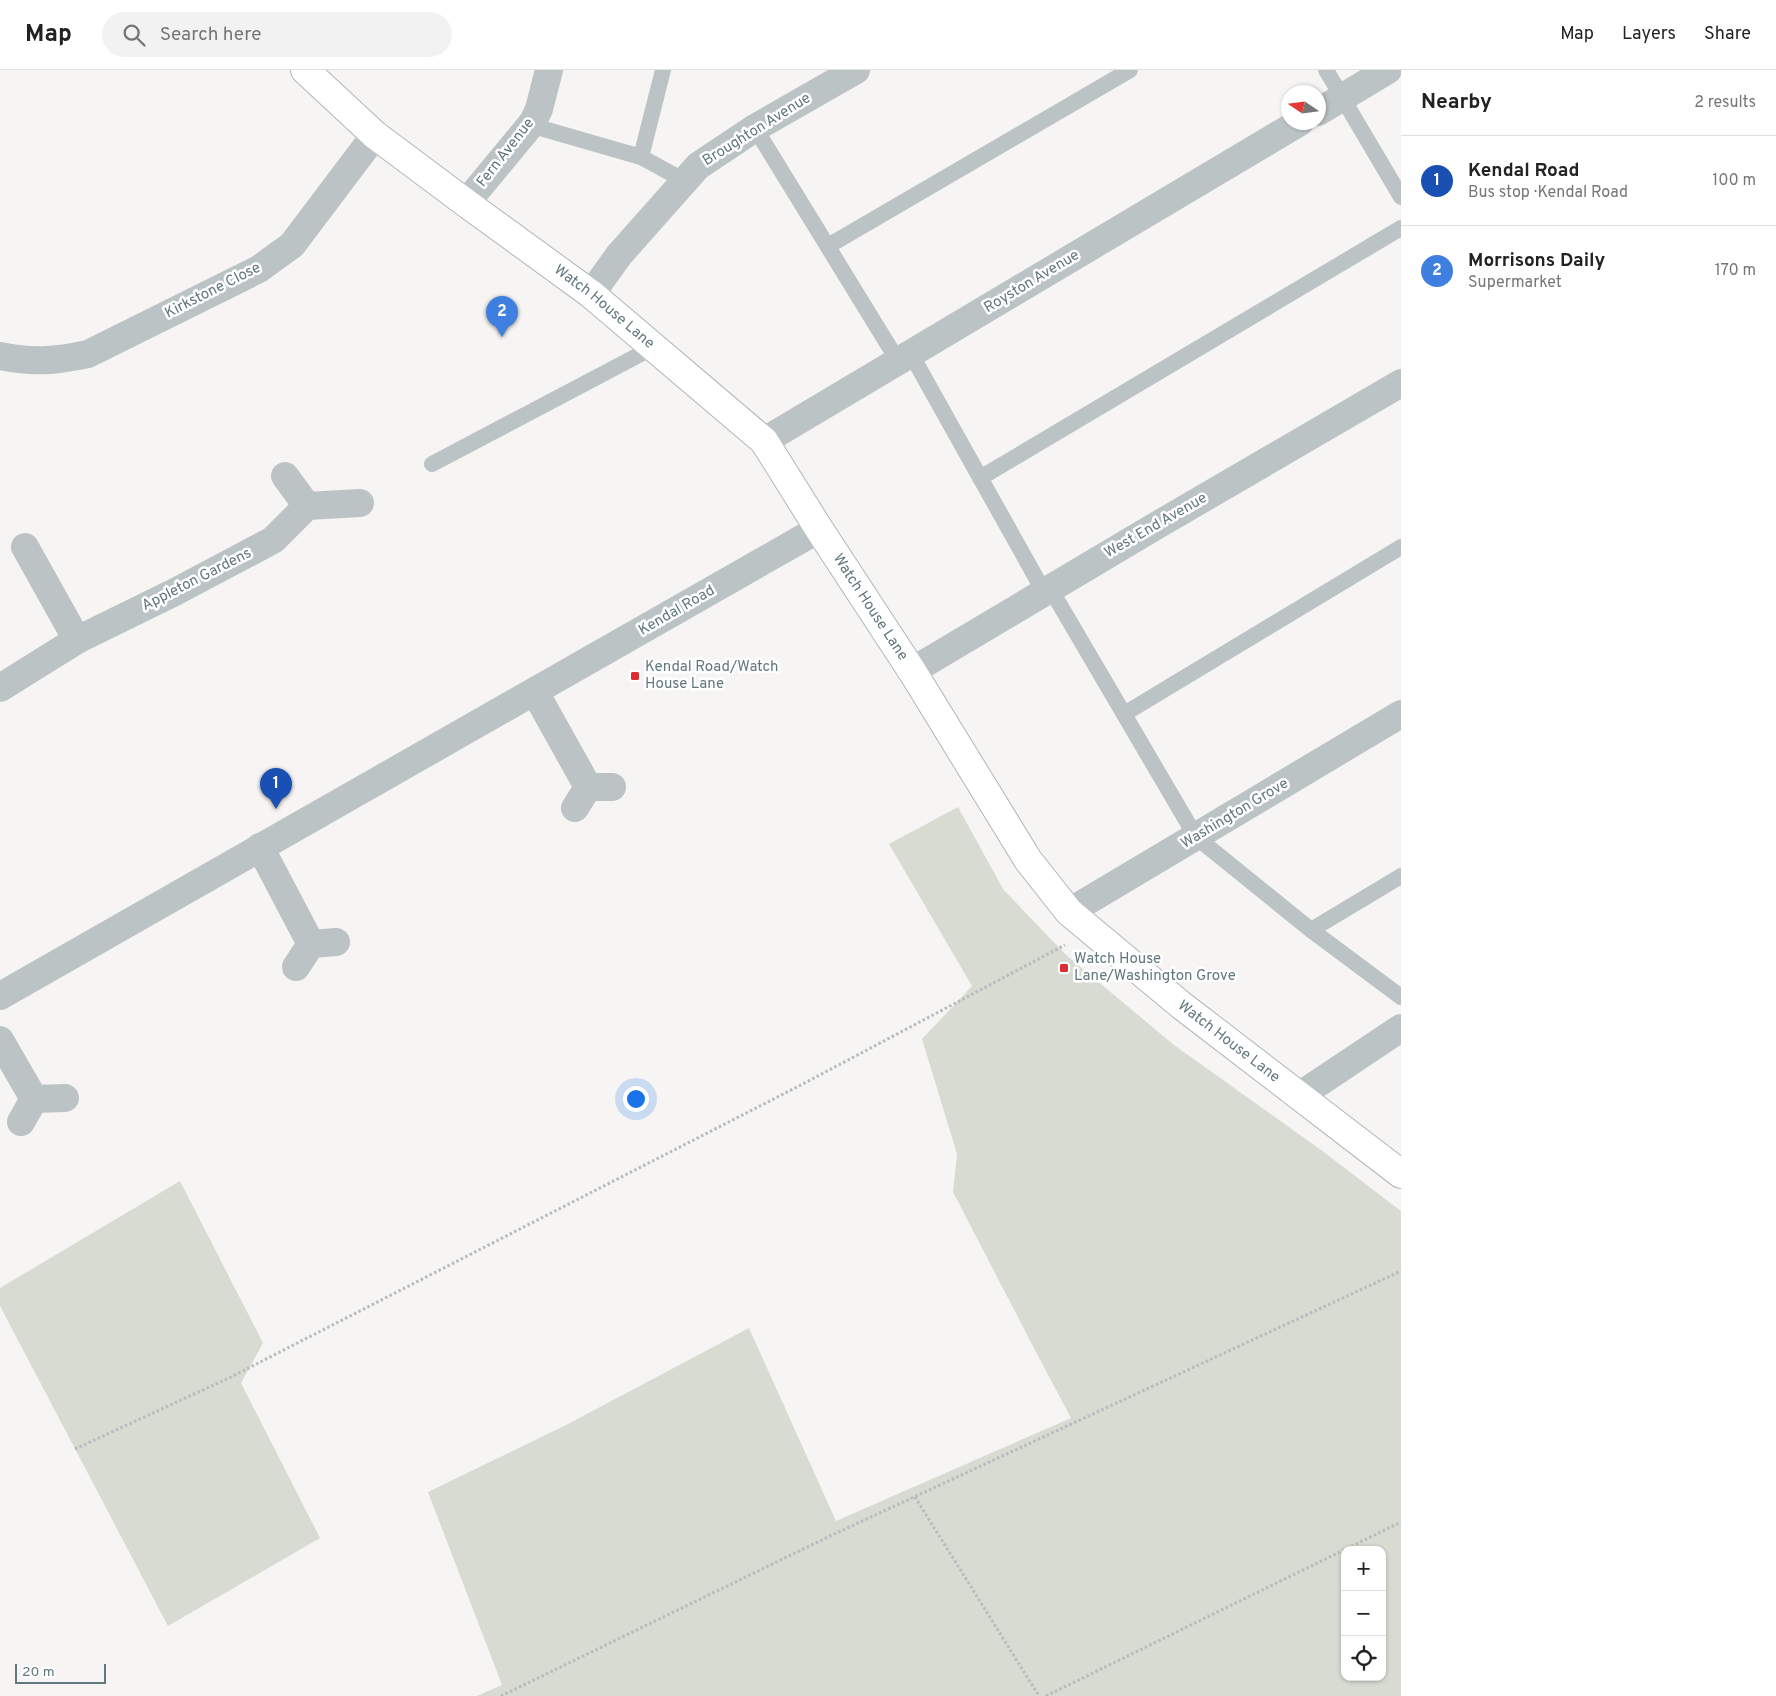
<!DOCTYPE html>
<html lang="en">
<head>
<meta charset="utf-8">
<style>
  :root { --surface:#fff; --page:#f2f2f2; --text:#222; --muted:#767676; --line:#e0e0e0; --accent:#0f766e }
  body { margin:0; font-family:Overpass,sans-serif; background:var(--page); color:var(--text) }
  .controls { position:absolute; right:15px; bottom:15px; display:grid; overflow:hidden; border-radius:10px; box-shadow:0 1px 4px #0004 }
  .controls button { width:45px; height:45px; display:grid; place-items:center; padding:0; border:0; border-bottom:1px solid var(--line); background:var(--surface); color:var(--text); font:25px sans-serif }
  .compass { position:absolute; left:1281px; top:15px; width:45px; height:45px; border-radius:50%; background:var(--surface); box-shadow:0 1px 4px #0004; rotate:283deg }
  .scale { position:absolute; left:15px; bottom:12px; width:91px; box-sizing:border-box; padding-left:5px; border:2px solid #62787d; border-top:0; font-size:14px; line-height:18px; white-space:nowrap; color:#62787d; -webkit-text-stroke:4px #fff; paint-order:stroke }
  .you { position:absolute; left:635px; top:1028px; width:18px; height:18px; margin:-12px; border:4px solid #fff; border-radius:50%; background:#1a73e8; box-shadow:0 0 0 8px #1a73e833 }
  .badge { display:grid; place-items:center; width:32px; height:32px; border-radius:50%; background:var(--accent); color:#fff; font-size:16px; font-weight:700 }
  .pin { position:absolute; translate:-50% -41px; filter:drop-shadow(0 1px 2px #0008) }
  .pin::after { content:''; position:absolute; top:26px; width:18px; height:15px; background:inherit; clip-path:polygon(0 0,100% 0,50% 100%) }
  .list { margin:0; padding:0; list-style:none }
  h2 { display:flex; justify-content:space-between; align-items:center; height:65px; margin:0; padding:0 20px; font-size:21px }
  h2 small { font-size:16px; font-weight:400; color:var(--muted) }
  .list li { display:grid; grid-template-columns:32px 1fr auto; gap:15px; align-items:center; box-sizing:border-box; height:90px; padding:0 20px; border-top:1px solid var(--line) }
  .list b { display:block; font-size:19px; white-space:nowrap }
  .list p { margin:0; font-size:16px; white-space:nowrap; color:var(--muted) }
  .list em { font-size:16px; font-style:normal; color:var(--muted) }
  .icon { flex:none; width:28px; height:28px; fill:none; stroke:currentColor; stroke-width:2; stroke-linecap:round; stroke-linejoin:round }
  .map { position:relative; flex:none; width:1401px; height:1626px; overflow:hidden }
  header { display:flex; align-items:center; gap:30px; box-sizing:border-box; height:70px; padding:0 25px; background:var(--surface); border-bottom:1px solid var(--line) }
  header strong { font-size:24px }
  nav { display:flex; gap:28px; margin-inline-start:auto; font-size:18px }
  .search { width:350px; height:45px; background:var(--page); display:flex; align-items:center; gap:12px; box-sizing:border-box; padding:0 18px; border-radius:28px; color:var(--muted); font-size:19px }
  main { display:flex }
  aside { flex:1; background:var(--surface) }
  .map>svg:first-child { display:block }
</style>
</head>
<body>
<header>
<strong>Map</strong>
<div class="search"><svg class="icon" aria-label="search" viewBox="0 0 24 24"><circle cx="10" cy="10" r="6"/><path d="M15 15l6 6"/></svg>Search here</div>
<nav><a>Map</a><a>Layers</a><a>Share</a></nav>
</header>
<main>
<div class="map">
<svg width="1401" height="1626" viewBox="0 0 1401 1626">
  <rect width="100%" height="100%" fill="#f6f5f3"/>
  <g fill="#d7dbd2" fill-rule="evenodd">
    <path d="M958,737L1003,819L1065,884L1174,975L1321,1080L1401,1141V1626H477L502,1615L428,1422L568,1354L749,1258L836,1451L1071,1348L1037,1284L953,1122L957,1084L922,969L972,916L889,774ZM1345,1480H1382V1607H1345Z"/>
    <polygon points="180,1111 263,1273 241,1313 320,1468 168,1556 0,1236 0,1218"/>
  </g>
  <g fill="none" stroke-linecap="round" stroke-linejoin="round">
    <g stroke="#afb7b9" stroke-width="30">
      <g id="secondary">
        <path id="s1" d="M305,0L375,65L466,133L591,224L764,371L819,459L912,601L1028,790L1069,842L1181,935L1401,1104"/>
      </g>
    </g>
    <g stroke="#b7bbbd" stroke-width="3" stroke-dasharray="2.5 2.5" stroke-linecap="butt">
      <polyline points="75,1379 231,1307 799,1016 1065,875"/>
      <polyline points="915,1427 1039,1626"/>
      <polyline points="501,1626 830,1466 1401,1201"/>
      <polyline points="1046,1626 1401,1452"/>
    </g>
    <g stroke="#bcc3c5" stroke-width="16">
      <polyline points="1326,0 1401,127"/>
      <polyline points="530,55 641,87 685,111"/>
      <polyline points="755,58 898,291"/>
      <polyline points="641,87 663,0"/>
      <polyline points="828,176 1130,0"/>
      <polyline points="911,284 1044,522"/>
      <polyline points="432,394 654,277"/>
      <polyline points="980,408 1401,158"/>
      <polyline points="1050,518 1196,767 1311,860 1401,927"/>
      <polyline points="1124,644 1401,477"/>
      <polyline points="1311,860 1401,806"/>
    </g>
    <g stroke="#bcc3c5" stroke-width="28">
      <polyline points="1318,42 1388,0"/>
      <polyline points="466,133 533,52 539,39 549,0"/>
      <polyline points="591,224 619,185 698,96 755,58 856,0"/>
      <path d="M0,286C33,293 55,291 88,284L259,199L292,175L375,65"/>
      <polyline points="764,371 1300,52"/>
      <polyline points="285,406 307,436 360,433"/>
      <polyline points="25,477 77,570"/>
      <polyline points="912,601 1154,457 1401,313"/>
      <polyline points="0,618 77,570 175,522 273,470 307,436"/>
      <polyline points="535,622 588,717"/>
      <polyline points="575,738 588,717 612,717"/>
      <polyline points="260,777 311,874"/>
      <polyline points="1069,842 1401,644"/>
      <polyline points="296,897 311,874 336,872"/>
      <polyline points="0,926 819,459"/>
      <polyline points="0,970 34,1029"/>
      <polyline points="1299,1026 1401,958"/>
      <polyline points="21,1052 34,1029 65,1028"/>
    </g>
    <use href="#secondary" stroke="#fff" stroke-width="28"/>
  </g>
  <g fill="#dc2d32" stroke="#fff" stroke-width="2">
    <rect x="630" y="601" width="10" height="10" rx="2.5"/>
    <rect x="1059" y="893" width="10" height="10" rx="2.5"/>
  </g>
  <g text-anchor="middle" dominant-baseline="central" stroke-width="5" stroke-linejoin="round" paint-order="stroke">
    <g font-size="15" fill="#62787d" stroke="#fff">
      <text transform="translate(757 60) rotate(-32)">Broughton Avenue</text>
      <text transform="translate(506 83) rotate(-52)">Fern Avenue</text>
      <text transform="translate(1032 212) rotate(-31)">Royston Avenue</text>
      <text transform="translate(213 221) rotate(-27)">Kirkstone Close</text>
      <text stroke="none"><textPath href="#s1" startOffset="382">Watch House Lane</textPath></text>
      <text transform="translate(1156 456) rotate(-30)">West End Avenue</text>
      <text transform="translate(197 510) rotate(-27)">Appleton Gardens</text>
      <text stroke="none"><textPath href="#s1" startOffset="788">Watch House Lane</textPath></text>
      <text transform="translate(677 541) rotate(-30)">Kendal Road</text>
      <text transform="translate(1235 744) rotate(-31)">Washington Grove</text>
      <text stroke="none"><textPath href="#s1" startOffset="1358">Watch House Lane</textPath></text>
    </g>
    <g font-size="15" fill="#62787d" stroke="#fff" text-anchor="start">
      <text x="645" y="597">Kendal Road/Watch<tspan x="645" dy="17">House Lane</tspan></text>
      <text x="1074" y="889">Watch House<tspan x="1074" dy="17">Lane/Washington Grove</tspan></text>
    </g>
  </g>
</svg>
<div class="controls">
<button>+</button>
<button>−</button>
<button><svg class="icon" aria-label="locate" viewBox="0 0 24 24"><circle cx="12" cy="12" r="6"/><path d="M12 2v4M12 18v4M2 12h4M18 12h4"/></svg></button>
</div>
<svg class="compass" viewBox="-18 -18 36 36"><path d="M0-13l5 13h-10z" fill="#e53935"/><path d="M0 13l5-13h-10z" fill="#767676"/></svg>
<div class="scale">20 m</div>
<div class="you"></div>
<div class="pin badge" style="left:276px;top:739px;background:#1a4fb4">1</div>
<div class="pin badge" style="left:502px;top:267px;background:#3f7fe0">2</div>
</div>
<aside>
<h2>Nearby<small>2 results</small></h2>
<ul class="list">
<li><span class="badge" style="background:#1a4fb4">1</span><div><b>Kendal Road</b><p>Bus stop · Kendal Road</p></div><em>100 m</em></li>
<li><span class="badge" style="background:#3f7fe0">2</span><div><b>Morrisons Daily</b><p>Supermarket</p></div><em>170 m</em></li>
</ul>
</aside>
</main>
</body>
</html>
